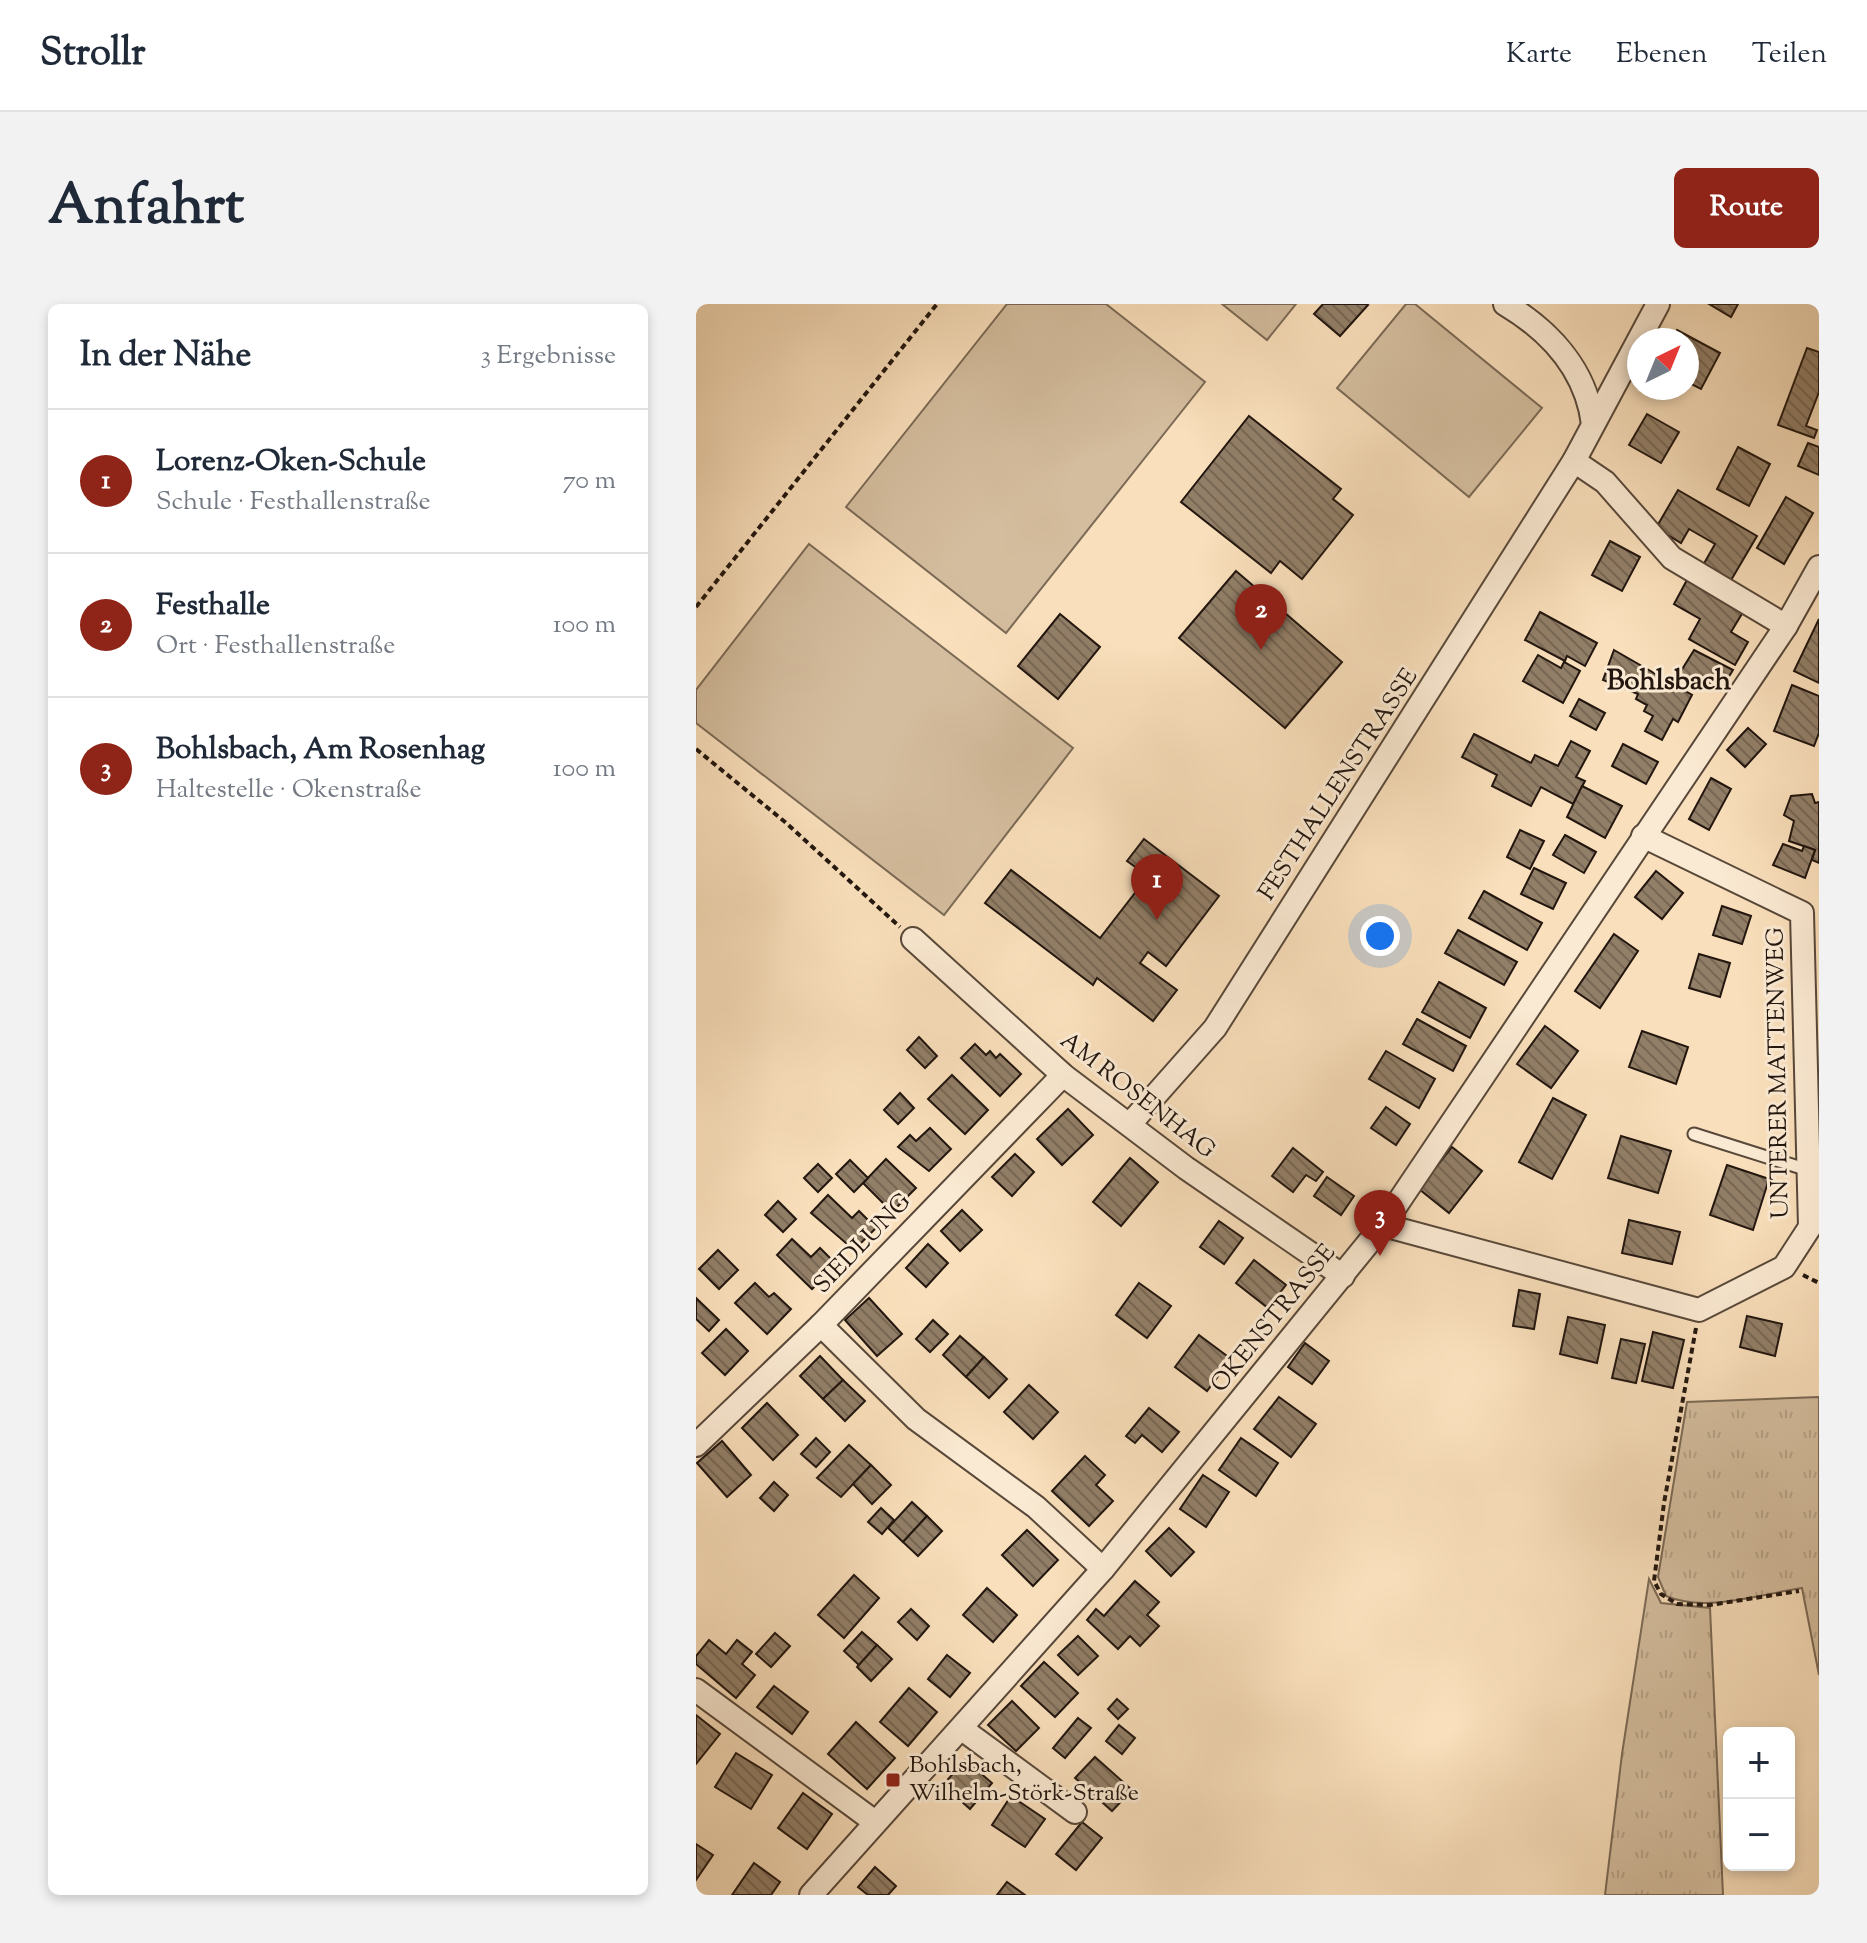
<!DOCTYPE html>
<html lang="de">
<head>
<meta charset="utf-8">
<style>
  :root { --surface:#fff; --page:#f2f2f3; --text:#1f2937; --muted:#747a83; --line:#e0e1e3; --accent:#8f2418 }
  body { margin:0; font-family:"Sorts Mill Goudy",serif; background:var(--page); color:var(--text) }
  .controls { position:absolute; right:24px; bottom:24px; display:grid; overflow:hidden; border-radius:12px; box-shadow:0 4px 12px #0003 }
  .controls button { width:72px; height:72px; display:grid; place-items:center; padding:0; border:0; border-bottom:2px solid var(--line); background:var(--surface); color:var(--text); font:40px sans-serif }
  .compass { position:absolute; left:931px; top:24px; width:72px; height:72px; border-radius:50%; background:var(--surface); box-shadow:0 4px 12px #0003; rotate:43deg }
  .you { position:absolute; left:684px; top:632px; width:28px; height:28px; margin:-20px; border:6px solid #fff; border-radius:50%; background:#1a73e8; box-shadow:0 0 0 12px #1a73e833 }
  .badge { display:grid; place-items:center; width:52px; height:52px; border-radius:50%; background:var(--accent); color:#fff; font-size:26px; font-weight:700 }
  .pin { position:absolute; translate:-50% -66px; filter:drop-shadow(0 2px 4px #0008) }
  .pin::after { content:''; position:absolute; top:42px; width:28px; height:24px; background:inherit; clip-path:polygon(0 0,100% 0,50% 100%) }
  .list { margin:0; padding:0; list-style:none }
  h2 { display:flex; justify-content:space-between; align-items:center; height:104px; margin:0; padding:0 32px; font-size:34px }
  h2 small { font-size:26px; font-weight:400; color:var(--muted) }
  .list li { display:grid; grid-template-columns:52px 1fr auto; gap:24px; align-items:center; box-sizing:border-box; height:144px; padding:0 32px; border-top:2px solid var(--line) }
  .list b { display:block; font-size:30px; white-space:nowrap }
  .list p { margin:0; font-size:26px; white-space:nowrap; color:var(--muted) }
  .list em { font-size:26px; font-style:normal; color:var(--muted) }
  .map { position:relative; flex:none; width:1123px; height:1591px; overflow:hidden; border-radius:12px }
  header { display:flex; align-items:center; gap:48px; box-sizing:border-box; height:112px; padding:0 40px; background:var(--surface); border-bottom:2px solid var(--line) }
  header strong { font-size:38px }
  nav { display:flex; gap:44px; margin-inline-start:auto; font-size:28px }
  .intro { display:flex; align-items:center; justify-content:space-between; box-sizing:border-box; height:192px; padding:0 48px }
  h1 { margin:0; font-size:56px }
  .button { padding:20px 36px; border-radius:12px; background:var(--accent); color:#fff; font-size:28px; font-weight:700 }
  main { display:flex; gap:48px; padding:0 48px }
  aside { flex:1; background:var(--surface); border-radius:12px; box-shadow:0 4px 12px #0003 }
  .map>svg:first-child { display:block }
</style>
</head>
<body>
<header>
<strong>Strollr</strong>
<nav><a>Karte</a><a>Ebenen</a><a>Teilen</a></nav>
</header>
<div class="intro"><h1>Anfahrt</h1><a class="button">Route</a></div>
<main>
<aside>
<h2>In der Nähe<small>3 Ergebnisse</small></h2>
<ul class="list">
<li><span class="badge">1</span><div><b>Lorenz-Oken-Schule</b><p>Schule · Festhallenstraße</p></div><em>70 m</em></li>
<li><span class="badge">2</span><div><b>Festhalle</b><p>Ort · Festhallenstraße</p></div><em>100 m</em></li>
<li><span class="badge">3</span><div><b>Bohlsbach, Am Rosenhag</b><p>Haltestelle · Okenstraße</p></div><em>100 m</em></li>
</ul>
</aside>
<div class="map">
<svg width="1123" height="1591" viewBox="0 0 1123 1591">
  <defs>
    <pattern id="grass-tufts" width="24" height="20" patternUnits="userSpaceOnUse" patternTransform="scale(2)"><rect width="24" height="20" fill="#d4bd9e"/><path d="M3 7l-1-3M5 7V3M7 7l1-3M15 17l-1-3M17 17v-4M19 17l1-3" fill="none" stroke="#b6a287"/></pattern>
    <pattern id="building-back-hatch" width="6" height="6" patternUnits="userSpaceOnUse" patternTransform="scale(2)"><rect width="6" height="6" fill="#927f68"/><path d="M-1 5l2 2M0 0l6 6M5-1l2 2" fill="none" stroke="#776754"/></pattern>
  </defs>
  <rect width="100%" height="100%" fill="#f9dfbb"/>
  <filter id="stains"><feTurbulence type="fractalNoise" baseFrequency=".0025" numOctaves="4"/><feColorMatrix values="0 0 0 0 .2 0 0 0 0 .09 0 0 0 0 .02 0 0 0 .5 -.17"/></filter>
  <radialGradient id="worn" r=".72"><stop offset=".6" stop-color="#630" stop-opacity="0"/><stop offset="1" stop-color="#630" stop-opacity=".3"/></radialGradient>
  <g fill="url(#grass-tufts)" stroke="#7b6a56" stroke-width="2">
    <path d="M1123,1093V1371L1106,1284C1064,1290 1010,1309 970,1292L962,1273L991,1098Z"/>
    <polygon points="953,1275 965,1299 1014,1304 1027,1591 909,1591 926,1450"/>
  </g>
  <g fill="#d4bd9e" stroke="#7b6a56" stroke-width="2">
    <polygon points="311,0 410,0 509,78 310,329 150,203"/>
    <polygon points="526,0 600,0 571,36"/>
    <polygon points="710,0 719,0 846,104 773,193 641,84"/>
    <polygon points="113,240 377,444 248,611 0,419 0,386"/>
  </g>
  <g fill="url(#building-back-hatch)" stroke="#22160f" stroke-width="2">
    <polygon points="627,0 670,0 672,1 644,32 618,10"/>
    <polygon points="1013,0 1042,0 1035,13"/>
    <polygon points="981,26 1024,49 1005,85 991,78 991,36 976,36"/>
    <polygon points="1111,44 1123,48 1123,88 1110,122 1121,126 1118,134 1082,121"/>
    <polygon points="951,110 983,128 965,159 933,141"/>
    <polygon points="553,112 645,185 637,195 657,211 606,275 584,257 575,269 485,198"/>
    <polygon points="1112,139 1123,143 1123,171 1102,162"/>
    <polygon points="1042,143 1074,160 1053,202 1021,185"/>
    <polygon points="982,186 1061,232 1034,278 1006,263 1019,240 993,225 985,239 960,224"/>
    <polygon points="1090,193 1117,209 1088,260 1061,244"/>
    <polygon points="914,237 944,253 926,287 896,271"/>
    <polygon points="540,267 646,358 589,424 483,334"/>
    <polygon points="991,276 1047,308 1035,328 1052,338 1039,361 993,335 1004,315 978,300"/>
    <polygon points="844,308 901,339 889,362 871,352 869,357 829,336"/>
    <polygon points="364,310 404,343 362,395 322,362"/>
    <polygon points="1123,315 1123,379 1098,367"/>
    <polygon points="918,346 996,391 982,418 977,415 966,436 949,427 957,412 948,407 951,401 940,395 942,390 907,376"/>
    <polygon points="998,346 1037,366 1024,387 1000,372 995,380 982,372"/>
    <polygon points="842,351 865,364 868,358 884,367 867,399 827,377"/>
    <polygon points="1096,381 1123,392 1123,429 1118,442 1078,427"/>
    <polygon points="883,395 909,409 900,426 874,412"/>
    <polygon points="1052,424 1070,440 1049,463 1031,446"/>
    <polygon points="778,430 835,459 839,451 862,462 875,437 894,447 880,473 889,477 877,500 845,483 835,502 796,482 801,471 766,453"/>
    <polygon points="927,440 962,458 950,480 916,462"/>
    <polygon points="1015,474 1035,485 1013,526 993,515"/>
    <polygon points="886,482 926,502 909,534 871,513"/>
    <polygon points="1116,490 1119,499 1123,498 1123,559 1116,556 1119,546 1093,537 1098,517 1088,511 1095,492"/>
    <polygon points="824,526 848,537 834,565 811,553"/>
    <polygon points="869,531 900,548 888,569 857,551"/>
    <polygon points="448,535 523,592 470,662 452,648 444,659 481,686 457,717 401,674 397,681 289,599 315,566 404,634 452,572 431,557"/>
    <polygon points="1087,540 1106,547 1108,542 1119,546 1109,574 1077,561"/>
    <polygon points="838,564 870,579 857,605 825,590"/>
    <polygon points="960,567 987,589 966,615 939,593"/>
    <polygon points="788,587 846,619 831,646 773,614"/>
    <polygon points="1026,602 1055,612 1046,640 1017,631"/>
    <polygon points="762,626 821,658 808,681 749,649"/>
    <polygon points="918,630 942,647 904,704 879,687"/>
    <polygon points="1003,650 1034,659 1024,693 993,684"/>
    <polygon points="743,678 790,704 774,734 726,708"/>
    <polygon points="721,715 770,742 757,767 707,740"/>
    <polygon points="849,722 882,747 855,784 821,760"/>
    <polygon points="946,727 992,743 980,780 933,763"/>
    <polygon points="223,733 241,752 229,764 211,746"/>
    <polygon points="279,740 290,751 294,747 300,754 304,750 325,770 304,792 265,754"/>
    <polygon points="690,747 739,775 723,804 673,775"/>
    <polygon points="256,771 292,806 269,830 232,795"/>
    <polygon points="204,789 218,804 202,820 188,806"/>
    <polygon points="857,794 890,811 856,875 823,858"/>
    <polygon points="690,803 714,820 700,841 675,824"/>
    <polygon points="372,805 397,831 366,861 341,835"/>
    <polygon points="234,824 255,845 233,867 202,843 214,831 220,837"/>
    <polygon points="925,832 975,847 962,889 912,874"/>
    <polygon points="756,843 786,867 753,909 723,885"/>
    <polygon points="597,844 627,868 620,877 610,871 597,888 576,872"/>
    <polygon points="319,850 338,868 316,892 296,873"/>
    <polygon points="434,854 462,878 425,922 397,898"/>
    <polygon points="190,855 220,884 196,908 167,879"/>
    <polygon points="154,856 172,874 158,888 140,870"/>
    <polygon points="122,860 136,874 122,888 108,874"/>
    <polygon points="1031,861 1073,875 1057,926 1014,911"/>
    <polygon points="631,873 658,892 645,911 618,892"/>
    <polygon points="132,891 156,914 163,907 180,924 158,946 115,909"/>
    <polygon points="82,897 100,915 87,928 69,911"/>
    <polygon points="266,906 286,926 264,947 245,927"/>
    <polygon points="933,916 984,928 976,960 926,949"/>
    <polygon points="523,917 547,934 528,960 504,943"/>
    <polygon points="96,935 115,953 124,944 141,961 116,985 81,951"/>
    <polygon points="232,940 252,959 230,983 210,964"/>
    <polygon points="22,946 42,966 23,985 3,965"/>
    <polygon points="558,956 590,981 572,1004 540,979"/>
    <polygon points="59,979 73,993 78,989 95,1005 71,1030 39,999"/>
    <polygon points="443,979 475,1002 451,1034 420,1011"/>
    <polygon points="823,986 844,990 838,1025 817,1022"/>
    <polygon points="0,994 23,1016 13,1027 0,1015"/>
    <polygon points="173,994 206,1030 181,1052 149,1016"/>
    <polygon points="1051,1012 1086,1020 1079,1052 1044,1043"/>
    <polygon points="872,1013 909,1021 901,1059 864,1050"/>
    <polygon points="237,1016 252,1030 234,1048 220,1035"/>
    <polygon points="30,1025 52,1047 29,1071 6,1049"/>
    <polygon points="957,1028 988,1036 977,1084 946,1077"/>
    <polygon points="503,1031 535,1055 511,1087 479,1063"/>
    <polygon points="264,1032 288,1053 270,1073 247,1051"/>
    <polygon points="925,1035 949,1040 940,1079 916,1074"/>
    <polygon points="609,1039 633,1057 616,1080 592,1063"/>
    <polygon points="124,1052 147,1076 127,1095 104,1072"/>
    <polygon points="288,1053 311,1075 293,1094 270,1073"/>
    <polygon points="147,1076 169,1097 149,1117 127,1095"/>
    <polygon points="333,1081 362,1108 337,1135 308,1108"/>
    <polygon points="583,1093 620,1120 595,1153 558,1125"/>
    <polygon points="71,1099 102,1131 77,1156 46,1124"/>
    <polygon points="453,1104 483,1128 466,1148 446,1131 439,1139 430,1132"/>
    <polygon points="120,1134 134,1148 120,1163 105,1150"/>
    <polygon points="545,1134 582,1159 560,1192 523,1166"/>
    <polygon points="26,1137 55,1171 31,1193 1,1159"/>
    <polygon points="153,1141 175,1161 145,1193 121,1174"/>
    <polygon points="389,1152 409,1171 400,1181 417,1197 393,1222 356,1187"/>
    <polygon points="175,1161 195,1181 176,1200 157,1180"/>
    <polygon points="507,1171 533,1188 510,1223 484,1205"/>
    <polygon points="78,1178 92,1191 78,1207 64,1194"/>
    <polygon points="216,1198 231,1212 207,1238 192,1224"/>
    <polygon points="185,1204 198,1216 186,1230 172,1218"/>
    <polygon points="231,1212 246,1227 222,1252 207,1238"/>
    <polygon points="473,1224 498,1248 475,1272 450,1247"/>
    <polygon points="331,1226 362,1256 337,1282 306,1251"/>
    <polygon points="158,1271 183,1294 148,1334 122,1311"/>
    <polygon points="439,1277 463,1298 451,1311 463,1322 444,1342 434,1332 422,1345 391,1316 400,1305 408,1312"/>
    <polygon points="291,1284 321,1311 297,1338 267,1311"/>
    <polygon points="215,1305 233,1322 221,1336 202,1318"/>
    <polygon points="166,1328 181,1341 163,1361 148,1347"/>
    <polygon points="79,1329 94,1342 75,1363 60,1350"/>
    <polygon points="382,1332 402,1352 382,1371 362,1351"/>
    <polygon points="13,1336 30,1350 41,1336 56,1348 46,1360 59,1371 40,1394 0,1360 0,1352"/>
    <polygon points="181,1341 196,1355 175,1377 161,1363"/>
    <polygon points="251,1351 274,1369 254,1393 232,1375"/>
    <polygon points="348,1358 382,1389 359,1413 325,1382"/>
    <polygon points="78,1382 112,1408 96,1430 61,1403"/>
    <polygon points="213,1384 241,1408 212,1442 184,1418"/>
    <polygon points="421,1395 432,1405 422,1415 412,1405"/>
    <polygon points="316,1397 343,1424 320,1447 292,1421"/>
    <polygon points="0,1411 24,1430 0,1460"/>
    <polygon points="382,1414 395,1424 369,1454 357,1444"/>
    <polygon points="160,1418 199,1454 171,1485 132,1450"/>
    <polygon points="423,1421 439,1434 426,1450 410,1437"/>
    <polygon points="40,1449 76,1471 55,1505 19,1483"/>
    <polygon points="399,1453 436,1486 416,1507 379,1474"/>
    <polygon points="269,1456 296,1479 274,1505 247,1481"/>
    <polygon points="107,1489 136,1510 111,1545 82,1524"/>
    <polygon points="315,1492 349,1515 329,1543 296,1521"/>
    <polygon points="386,1518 406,1534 380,1566 360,1550"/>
    <polygon points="0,1540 17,1551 0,1576"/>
    <polygon points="58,1559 84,1578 75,1591 36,1591"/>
    <polygon points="179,1563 200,1582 192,1591 172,1591 162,1583"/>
    <polygon points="311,1578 329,1591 301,1591"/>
  </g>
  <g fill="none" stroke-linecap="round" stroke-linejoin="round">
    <g stroke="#58483a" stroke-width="15">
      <polyline id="service" points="998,830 1112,866"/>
    </g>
    <g stroke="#58483a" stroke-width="26">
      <g id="minor">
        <path d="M809,0C854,27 890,66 897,120"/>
        <polyline points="878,157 909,178 976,254 1090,322"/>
        <polyline points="217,635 367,771 490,864 647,972"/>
        <polyline points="434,820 519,724 878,157 962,0"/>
        <polyline points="687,921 1003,1006 1088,963 1114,923 1106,609 947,532"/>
        <polyline points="125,1021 220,1115 340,1203 407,1265"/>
        <polyline points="0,1141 125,1021 367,771"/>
        <polyline points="0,1386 179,1518"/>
        <polyline points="266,1425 379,1508"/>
        <polyline points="115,1591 407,1265 687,921 1090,322 1123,263"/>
      </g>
    </g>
    <g stroke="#22160f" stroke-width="4" stroke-dasharray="6 4" stroke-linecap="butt">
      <polyline points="0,303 241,0"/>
      <polyline points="0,445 89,518 204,623"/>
      <polyline points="1107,971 1123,979"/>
      <polyline points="1000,1024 968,1199 958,1277 965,1290 981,1300 1014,1301 1103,1287"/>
    </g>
    <use href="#service" stroke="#fbead3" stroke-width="11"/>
    <use href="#minor" stroke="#fbead3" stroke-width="22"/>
  </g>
  <rect fill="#8f2418" stroke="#fbead3" stroke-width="3" x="189" y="1468" width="16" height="16" rx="4"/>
  <g text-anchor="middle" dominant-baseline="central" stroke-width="6" stroke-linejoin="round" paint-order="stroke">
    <g font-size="24" fill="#22160f" stroke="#fbead3">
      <text transform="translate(643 481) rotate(-57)">FESTHALLENSTRASSE</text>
      <text transform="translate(1083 769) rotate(-91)">UNTERER MATTENWEG</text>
      <text transform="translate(441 792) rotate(38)">AM ROSENHAG</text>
      <text transform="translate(167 940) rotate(-46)">SIEDLUNG</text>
      <text transform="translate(578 1015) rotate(-51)">OKENSTRASSE</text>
    </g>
    <g font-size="24" fill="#22160f" stroke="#fbead3" text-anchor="start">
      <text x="213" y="1462">Bohlsbach,<tspan x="213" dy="28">Wilhelm-Störk-Straße</tspan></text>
    </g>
    <g font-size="28" font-weight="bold" fill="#22160f" stroke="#fbead3">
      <text x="973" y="378">Bohlsbach</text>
    </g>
  </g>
  <rect width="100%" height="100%" filter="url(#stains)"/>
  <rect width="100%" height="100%" fill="url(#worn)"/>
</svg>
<div class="controls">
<button>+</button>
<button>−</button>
</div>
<svg class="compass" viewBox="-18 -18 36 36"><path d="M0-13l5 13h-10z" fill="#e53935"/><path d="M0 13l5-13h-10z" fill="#747a83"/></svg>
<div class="you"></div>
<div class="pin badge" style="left:461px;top:616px">1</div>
<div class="pin badge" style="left:565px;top:346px">2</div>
<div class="pin badge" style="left:684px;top:952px">3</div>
</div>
</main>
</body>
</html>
